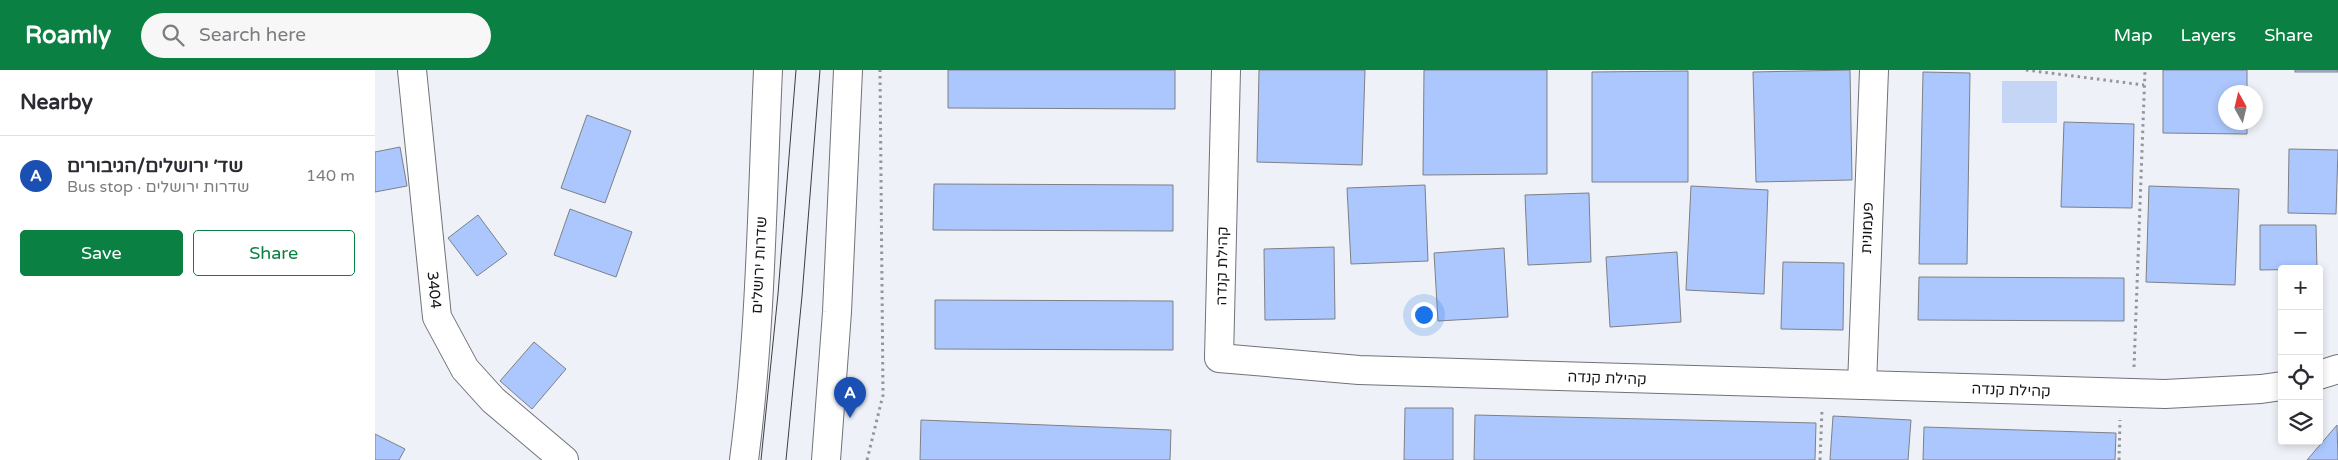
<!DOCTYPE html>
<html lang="en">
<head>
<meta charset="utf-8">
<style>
  :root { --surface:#fff; --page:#f7f7f7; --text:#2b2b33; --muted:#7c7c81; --line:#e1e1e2; --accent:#0b8043 }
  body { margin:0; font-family:"Varela Round",Heebo,sans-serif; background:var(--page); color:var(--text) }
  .controls { position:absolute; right:15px; bottom:15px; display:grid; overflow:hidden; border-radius:5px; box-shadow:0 2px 8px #0003 }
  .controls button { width:45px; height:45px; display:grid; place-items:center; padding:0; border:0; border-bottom:1px solid var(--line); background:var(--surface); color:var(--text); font:25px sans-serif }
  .compass { position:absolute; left:1843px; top:15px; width:45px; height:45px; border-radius:50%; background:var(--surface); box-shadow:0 2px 8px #0003; rotate:352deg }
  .you { position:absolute; left:1048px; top:244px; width:18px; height:18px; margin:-12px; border:4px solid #fff; border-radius:50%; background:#1a73e8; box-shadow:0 0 0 8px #1a73e833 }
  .badge { display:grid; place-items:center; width:32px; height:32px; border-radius:50%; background:var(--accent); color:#fff; font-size:16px; font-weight:700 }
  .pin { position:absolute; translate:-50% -41px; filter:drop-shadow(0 1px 2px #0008) }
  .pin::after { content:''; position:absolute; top:26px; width:18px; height:15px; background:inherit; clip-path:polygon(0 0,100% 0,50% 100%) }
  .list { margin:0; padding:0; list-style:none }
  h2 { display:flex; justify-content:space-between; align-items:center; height:65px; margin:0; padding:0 20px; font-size:21px }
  h2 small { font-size:16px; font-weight:400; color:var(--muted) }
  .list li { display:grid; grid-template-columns:32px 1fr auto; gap:15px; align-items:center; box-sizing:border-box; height:80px; padding:0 20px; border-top:1px solid var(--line) }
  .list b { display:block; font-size:19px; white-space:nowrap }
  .list p { margin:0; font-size:16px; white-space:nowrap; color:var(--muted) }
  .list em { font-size:16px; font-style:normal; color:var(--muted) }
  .actions { display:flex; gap:10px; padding:15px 20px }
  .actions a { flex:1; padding:11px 0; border:1px solid var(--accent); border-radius:5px; text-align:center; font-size:18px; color:var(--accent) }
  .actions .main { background:var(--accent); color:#fff }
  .icon { flex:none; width:28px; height:28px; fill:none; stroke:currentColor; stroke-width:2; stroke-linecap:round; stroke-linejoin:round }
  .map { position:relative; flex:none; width:1963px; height:390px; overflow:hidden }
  header { display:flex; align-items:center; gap:30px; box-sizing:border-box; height:70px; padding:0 25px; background:var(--accent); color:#fff }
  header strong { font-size:24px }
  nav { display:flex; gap:28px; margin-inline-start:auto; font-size:18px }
  .search { width:350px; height:45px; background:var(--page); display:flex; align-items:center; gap:12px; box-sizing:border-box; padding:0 18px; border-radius:28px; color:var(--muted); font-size:19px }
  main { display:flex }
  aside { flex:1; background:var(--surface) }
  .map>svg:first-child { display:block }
</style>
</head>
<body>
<header>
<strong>Roamly</strong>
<div class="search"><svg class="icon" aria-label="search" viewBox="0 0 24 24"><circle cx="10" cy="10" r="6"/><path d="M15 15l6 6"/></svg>Search here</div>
<nav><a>Map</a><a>Layers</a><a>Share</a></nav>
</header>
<main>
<aside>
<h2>Nearby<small></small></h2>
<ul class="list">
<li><span class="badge" style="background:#1a4fb4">A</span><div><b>שד׳ ירושלים/הגיבורים</b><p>Bus stop · שדרות ירושלים</p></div><em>140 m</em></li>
</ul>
<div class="actions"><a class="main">Save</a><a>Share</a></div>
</aside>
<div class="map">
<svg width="1963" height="390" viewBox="0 0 1963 390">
  <rect width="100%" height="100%" fill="#eef1f7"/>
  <rect fill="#c5d5f6" x="1627" y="11" width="55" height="42"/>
  <g fill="#acc7fd" stroke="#7d8085">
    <polygon points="573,0 800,0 800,39 573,38"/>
    <polygon points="884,0 990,0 987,95 882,92"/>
    <polygon points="1049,0 1172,0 1172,104 1048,105"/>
    <polygon points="1475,0 1477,110 1381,112 1378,2"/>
    <polygon points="1788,0 1872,0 1872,22 1850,22 1850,52 1872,52 1872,64 1788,63"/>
    <rect x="1920" y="0" width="43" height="2"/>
    <polygon points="1313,1 1313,112 1217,112 1217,2"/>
    <polygon points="1548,2 1595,3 1592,194 1544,194"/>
    <polygon points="212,45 256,61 230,133 186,118"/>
    <polygon points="1689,52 1759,54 1757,138 1686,137"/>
    <polygon points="25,77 32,116 0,122 0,82"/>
    <polygon points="1914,79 1963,80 1961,144 1913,143"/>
    <polygon points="559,114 798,115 798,161 558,160"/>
    <polygon points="1050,115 1053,191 976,194 972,118"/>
    <polygon points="1316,116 1393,120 1389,224 1311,220"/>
    <polygon points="1774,116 1864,119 1860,215 1771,212"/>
    <polygon points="1214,123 1216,192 1153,195 1150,125"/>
    <polygon points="195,139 257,162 241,207 179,185"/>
    <polygon points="103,145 132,184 102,206 73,168"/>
    <polygon points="1885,155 1941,155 1942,199 1885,200"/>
    <polygon points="959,177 960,249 890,250 889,179"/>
    <polygon points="1129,178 1133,247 1063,251 1059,183"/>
    <polygon points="1302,182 1306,252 1235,257 1231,187"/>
    <polygon points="1408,192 1469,193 1468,260 1406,259"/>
    <polygon points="1544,207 1749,208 1749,251 1543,250"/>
    <polygon points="560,230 798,231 798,280 560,279"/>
    <polygon points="159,272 191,299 157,339 125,311"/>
    <polygon points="1030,338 1078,338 1078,390 1029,390"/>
    <polygon points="1100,345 1441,353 1440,390 1099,390"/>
    <polygon points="1458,346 1536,350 1533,390 1455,390"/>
    <polygon points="546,350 796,360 795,390 545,390"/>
    <polygon points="1962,355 1963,390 1932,390"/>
    <polygon points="1549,357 1741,363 1740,390 1548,390"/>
    <polygon points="0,364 30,379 24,390 0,390"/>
  </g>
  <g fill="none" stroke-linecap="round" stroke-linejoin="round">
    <g stroke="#707278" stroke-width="30">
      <g id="street">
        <path id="s1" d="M37,0L62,247L90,299L118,330L189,390"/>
        <polyline points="851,0 844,288 984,300 1790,324 1886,319 1907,316"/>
        <polyline points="1944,305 1963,299"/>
        <polyline points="1487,315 1499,0"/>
      </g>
    </g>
    <g stroke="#707278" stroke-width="30">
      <g id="secondary">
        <path d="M369,390C386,261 387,130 393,0"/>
        <polyline points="451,390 462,242 473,0"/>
      </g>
    </g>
    <g stroke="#939599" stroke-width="3" stroke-dasharray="2.5 4" stroke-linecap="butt">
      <polyline points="1651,0 1769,15"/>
      <polyline points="1759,297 1770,0"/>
      <polyline points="492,390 508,325 505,0"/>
      <polyline points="1445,390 1447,340"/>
      <polyline points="1744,390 1745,350"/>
    </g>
    <use href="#street" stroke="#fff" stroke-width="28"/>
    <use href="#secondary" stroke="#fff" stroke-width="28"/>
    <g stroke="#3c3d40" stroke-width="1">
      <polyline points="386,390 403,224 421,0"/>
      <polyline points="411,390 427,226 445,0"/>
    </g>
  </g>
  <g text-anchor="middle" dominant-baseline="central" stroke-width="4" stroke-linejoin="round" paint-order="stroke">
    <g font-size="15" fill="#141517" stroke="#fff">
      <text transform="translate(1492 158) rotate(-88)">פעמונית</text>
      <text transform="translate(384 195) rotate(-87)">שדרות ירושלים</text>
      <text transform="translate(847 196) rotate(-89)">קהילת קנדה</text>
      <text stroke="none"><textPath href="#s1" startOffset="221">3404</textPath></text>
      <text transform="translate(1232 308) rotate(2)">קהילת קנדה</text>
      <text transform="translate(1636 320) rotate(2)">קהילת קנדה</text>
    </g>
  </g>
</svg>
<div class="controls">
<button>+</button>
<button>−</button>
<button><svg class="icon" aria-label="locate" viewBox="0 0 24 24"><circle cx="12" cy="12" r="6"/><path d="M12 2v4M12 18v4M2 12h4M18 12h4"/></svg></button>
<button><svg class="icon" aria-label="layers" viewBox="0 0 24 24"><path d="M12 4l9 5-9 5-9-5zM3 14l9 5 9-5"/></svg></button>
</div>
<svg class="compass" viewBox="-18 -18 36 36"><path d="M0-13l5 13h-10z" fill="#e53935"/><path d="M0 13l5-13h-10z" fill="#7c7c81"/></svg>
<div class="you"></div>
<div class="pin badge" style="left:475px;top:348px;background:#1a4fb4">A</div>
</div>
</main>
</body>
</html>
